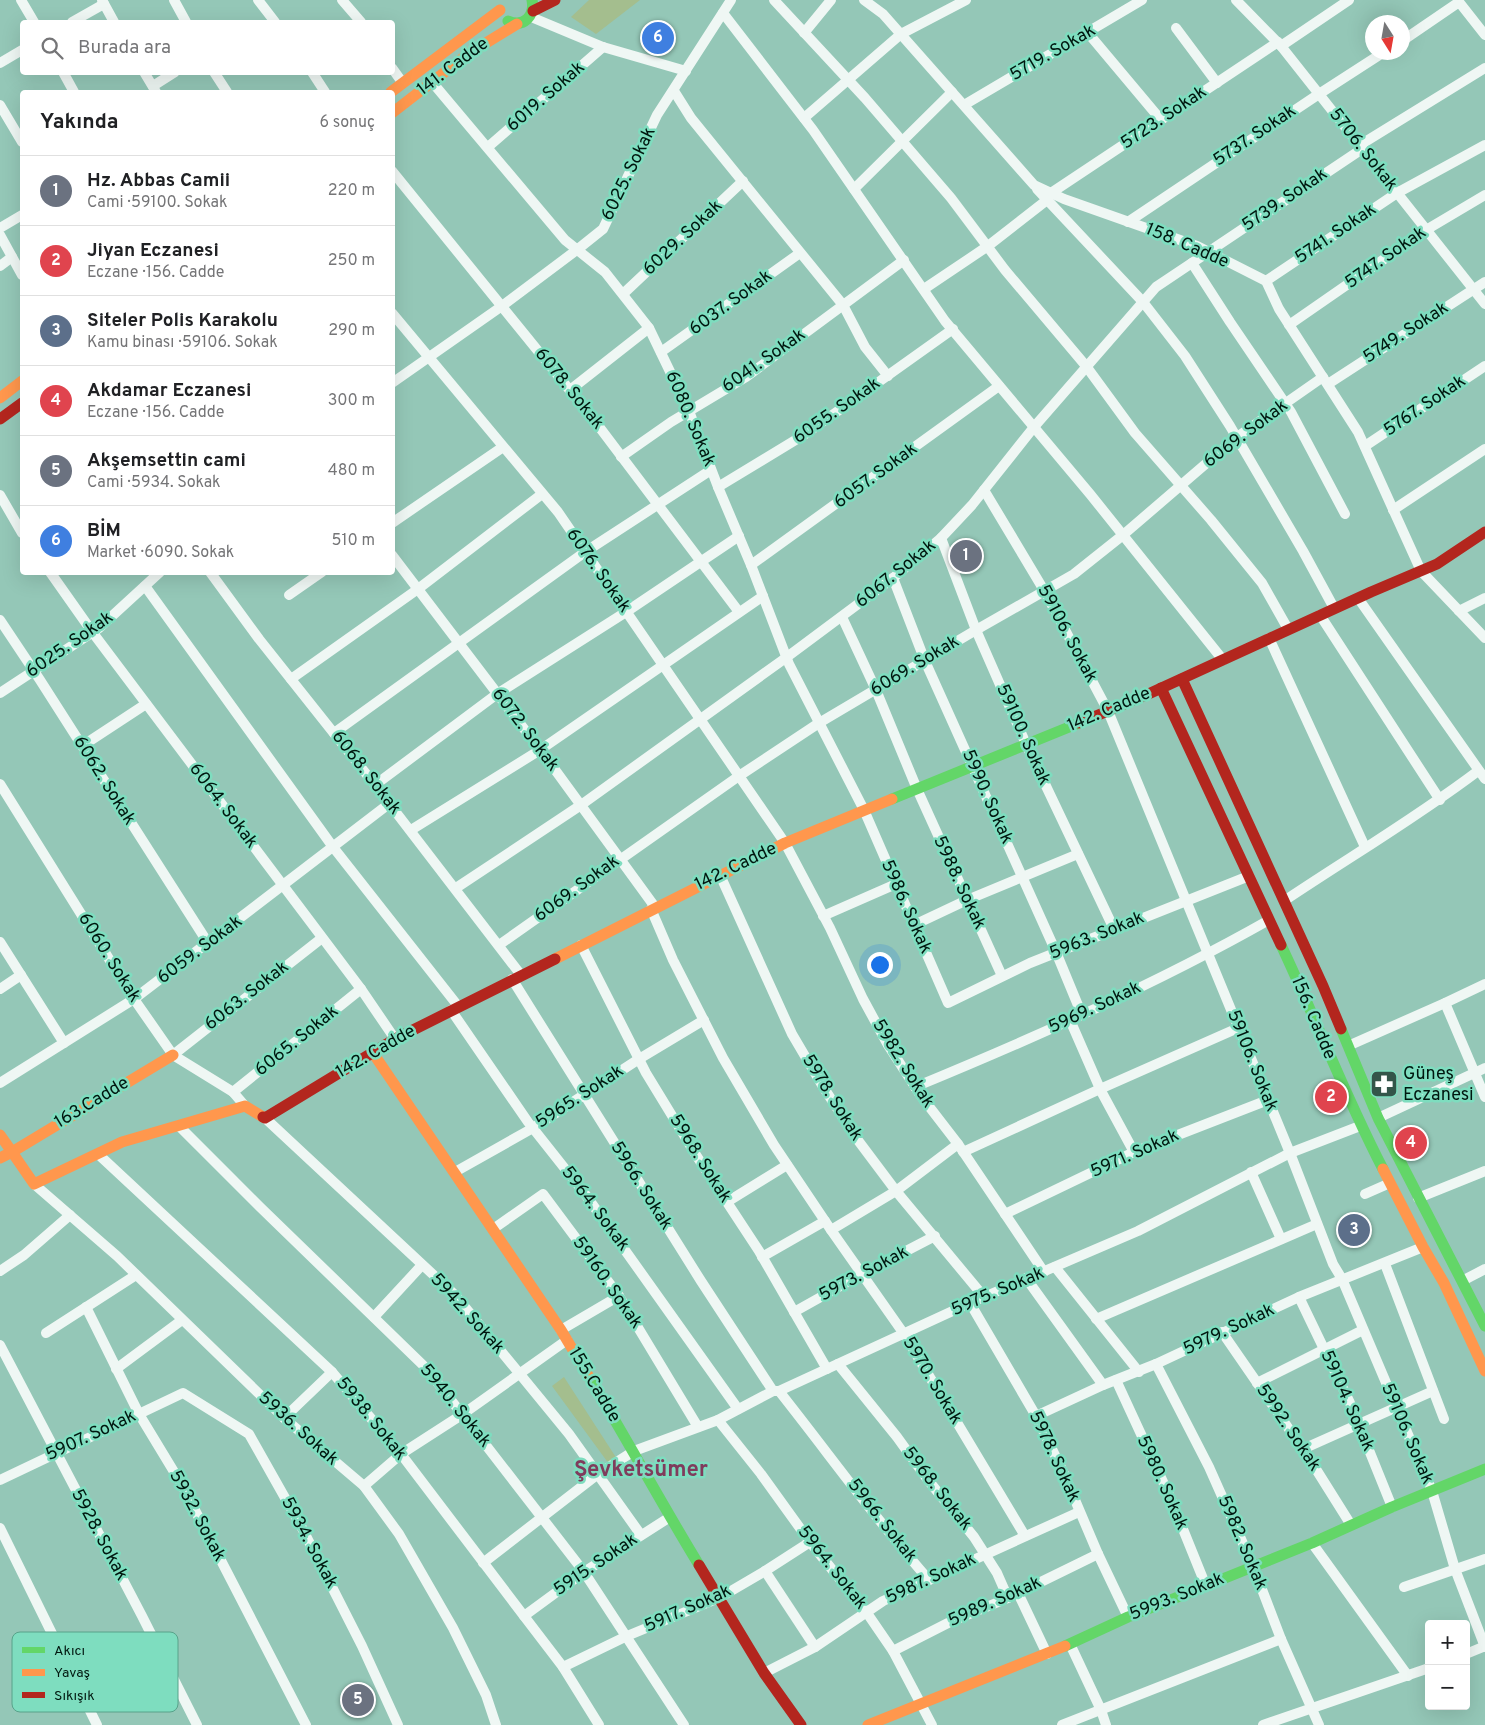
<!DOCTYPE html>
<html lang="tr">
<head>
<meta charset="utf-8">
<style>
  :root { --surface:#fff; --page:#f2f2f2; --text:#202124; --muted:#757577; --line:#e0e0e0; --accent:#0f766e }
  body { margin:0; font-family:Overpass,sans-serif; background:var(--page); color:var(--text) }
  .controls { position:absolute; right:15px; bottom:15px; display:grid; overflow:hidden; border-radius:5px; box-shadow:0 5px 20px #0002 }
  .controls button { width:45px; height:45px; display:grid; place-items:center; padding:0; border:0; border-bottom:1px solid var(--line); background:var(--surface); color:var(--text); font:25px sans-serif }
  .compass { position:absolute; left:1365px; top:15px; width:45px; height:45px; border-radius:50%; background:var(--surface); box-shadow:0 5px 20px #0002; rotate:169deg }
  .you { position:absolute; left:879px; top:964px; width:18px; height:18px; margin:-12px; border:4px solid #fff; border-radius:50%; background:#1a73e8; box-shadow:0 0 0 8px #1a73e833 }
  .badge { display:grid; place-items:center; width:32px; height:32px; border-radius:50%; background:var(--accent); color:#fff; font-size:16px; font-weight:700 }
  .pin { position:absolute; translate:-50% -50%; border:2px solid #fff; box-shadow:0 1px 5px #0006 }
  .list { margin:0; padding:0; list-style:none }
  h2 { display:flex; justify-content:space-between; align-items:center; height:65px; margin:0; padding:0 20px; font-size:21px }
  h2 small { font-size:16px; font-weight:400; color:var(--muted) }
  .list li { display:grid; grid-template-columns:32px 1fr auto; gap:15px; align-items:center; box-sizing:border-box; height:70px; padding:0 20px; border-top:1px solid var(--line) }
  .list b { display:block; font-size:19px; white-space:nowrap }
  .list p { margin:0; font-size:16px; white-space:nowrap; color:var(--muted) }
  .list em { font-size:16px; font-style:normal; color:var(--muted) }
  .icon { flex:none; width:28px; height:28px; fill:none; stroke:currentColor; stroke-width:2; stroke-linecap:round; stroke-linejoin:round }
  .map { position:relative; flex:none; width:1485px; height:1725px; overflow:hidden }
  .search { position:absolute; background:var(--surface); box-shadow:0 5px 20px #0002; left:20px; top:20px; width:375px; height:55px; display:flex; align-items:center; gap:12px; box-sizing:border-box; padding:0 18px; border-radius:5px; color:var(--muted); font-size:19px }
  .panel { position:absolute; background:var(--surface); box-shadow:0 5px 20px #0002; left:20px; top:90px; width:375px; height:485px; border-radius:5px }
  .map>svg:first-child { display:block }
</style>
</head>
<body>
<div class="map">
<svg width="1485" height="1725" viewBox="0 0 1485 1725">
  <rect width="100%" height="100%" fill="#94c7b7"/>
  <g fill="#a4be8e">
    <polygon points="589,0 640,0 596,34 571,17"/>
    <polygon points="564,1377 617,1459 609,1464 552,1386"/>
  </g>
  <g fill="none" stroke-linecap="round" stroke-linejoin="round">
    <g stroke="#eff7f4" stroke-width="10">
      <polyline points="21,0 34,22"/>
      <polyline points="102,0 114,22"/>
      <polyline points="174,0 186,22"/>
      <polyline points="258,0 275,22"/>
      <polyline points="342,0 361,22"/>
      <polyline points="774,0 865,98 951,198 1005,270 1086,366 1135,433 1211,520 1262,583 1288,629"/>
      <polyline points="864,0 883,14 1034,185 1064,199 1197,246 1266,281 1279,309 1358,432 1421,571 1485,638"/>
      <polyline points="1236,0 1281,46 1485,304"/>
      <polyline points="723,13 813,130 945,321 1090,494 1223,660"/>
      <polyline points="531,17 603,47 686,71"/>
      <polyline points="72,22 104,4"/>
      <polyline points="1176,28 1217,83"/>
      <polyline points="804,33 831,0"/>
      <polyline points="1088,33 1161,120"/>
      <polyline points="1402,41 1459,2 1485,35"/>
      <polyline points="1281,46 1349,0"/>
      <polyline points="0,63 22,50"/>
      <polyline points="392,68 402,82"/>
      <polyline points="63,72 74,92"/>
      <polyline points="144,72 156,92"/>
      <polyline points="214,72 227,92"/>
      <polyline points="312,72 325,92"/>
      <polyline points="432,82 565,240 605,272 649,328 689,411 718,487 751,565 789,664 864,810 948,1003 1030,963 1249,876"/>
      <polyline points="153,86 175,72"/>
      <polyline points="674,91 691,118 843,305 865,347 888,376"/>
      <polyline points="0,105 22,142"/>
      <polyline points="964,105 1142,0"/>
      <polyline points="804,118 901,34 966,0"/>
      <polyline points="1360,145 1485,68"/>
      <polyline points="488,147 603,47"/>
      <polyline points="392,171 594,420 739,612"/>
      <polyline points="854,189 952,92"/>
      <polyline points="1037,189 1143,302 1185,356 1230,426 1303,551 1334,608"/>
      <polyline points="1051,193 1278,42"/>
      <polyline points="1128,222 1319,94 1384,52"/>
      <polyline points="0,228 22,215"/>
      <polyline points="0,235 22,275"/>
      <polyline points="1192,263 1230,322 1291,412 1345,514"/>
      <polyline points="0,266 12,257"/>
      <polyline points="1266,281 1397,193 1485,145"/>
      <polyline points="924,289 988,246 1047,200"/>
      <polyline points="623,294 743,181"/>
      <polyline points="392,313 558,512 785,843 830,928 863,999 888,1045 921,1096 958,1144 1044,1272"/>
      <polyline points="1289,325 1426,230 1485,195"/>
      <polyline points="661,352 800,253"/>
      <polyline points="392,383 502,306 578,249 603,229 657,115 731,0"/>
      <polyline points="1328,384 1485,282"/>
      <polyline points="570,390 649,328"/>
      <polyline points="1365,446 1485,366"/>
      <polyline points="621,457 671,422 746,377 904,260"/>
      <polyline points="718,487 807,433 953,329"/>
      <polyline points="984,490 1045,592 1108,711 1290,1153 1333,1264 1342,1279 1432,1491 1455,1569 1485,1647"/>
      <polyline points="0,495 22,533"/>
      <polyline points="1393,510 1485,449"/>
      <polyline points="392,523 503,447"/>
      <polyline points="941,538 976,630 1026,744 1114,929"/>
      <polyline points="392,555 553,767 655,907"/>
      <polyline points="751,565 999,386"/>
      <polyline points="50,572 93,633 361,989 395,1039"/>
      <polyline points="210,572 259,639 375,785 521,975"/>
      <polyline points="893,578 925,661 1056,952 1082,1015"/>
      <polyline points="145,586 333,847 458,1006"/>
      <polyline points="289,595 322,572"/>
      <polyline points="1358,598 1485,779"/>
      <polyline points="1459,611 1485,598"/>
      <polyline points="1320,615 1440,800"/>
      <polyline points="842,617 876,690 917,789 1002,976"/>
      <polyline points="0,620 40,680 208,943"/>
      <polyline points="1269,638 1365,847"/>
      <polyline points="291,679 418,589 542,494"/>
      <polyline points="0,693 99,628 160,572"/>
      <polyline points="334,733 585,552 711,470"/>
      <polyline points="82,746 146,704"/>
      <polyline points="0,784 134,999 173,1055 233,1092 245,1106"/>
      <polyline points="375,785 497,694 626,612 739,536"/>
      <polyline points="411,830 540,750 763,596"/>
      <polyline points="720,875 792,1034 822,1085 857,1139 896,1191 984,1297"/>
      <polyline points="456,888 581,805 787,657 893,578 941,538 972,505 1034,427 1156,287 1362,149"/>
      <path d="M1284,901C1348,858 1416,818 1478,771"/>
      <polyline points="651,909 673,960 723,1058 774,1145 831,1230 904,1334 1025,1536"/>
      <polyline points="823,916 896,884"/>
      <polyline points="914,925 967,900 1078,854"/>
      <polyline points="0,942 64,1043"/>
      <polyline points="499,945 739,776 819,723 976,630 1074,574 1123,535 1237,437 1323,377"/>
      <polyline points="581,945 646,1073 696,1155 759,1251 827,1369"/>
      <polyline points="512,979 701,1281 773,1391"/>
      <polyline points="0,989 21,975"/>
      <polyline points="1445,1003 1485,1097"/>
      <polyline points="451,1010 528,1122 585,1194 738,1409"/>
      <polyline points="1070,1020 1101,1091 1134,1152"/>
      <polyline points="1348,1046 1445,1003 1485,984"/>
      <polyline points="173,1055 322,938"/>
      <polyline points="0,1083 134,999 390,803"/>
      <path d="M915,1087C1036,1037 1156,984 1269,920"/>
      <polyline points="233,1092 361,989"/>
      <polyline points="265,1118 455,1295 569,1434 641,1535"/>
      <polyline points="1378,1118 1485,1068"/>
      <polyline points="179,1126 260,1207 427,1369 584,1572 684,1725"/>
      <polyline points="963,1152 1100,1089 1238,1028"/>
      <polyline points="98,1154 332,1372 401,1454 524,1616 563,1667 599,1725"/>
      <polyline points="455,1172 533,1128 639,1059 704,1020"/>
      <polyline points="1251,1172 1281,1239"/>
      <polyline points="34,1184 117,1256 284,1418 364,1486 399,1534 453,1628 486,1695 496,1725"/>
      <polyline points="1365,1194 1390,1183"/>
      <polyline points="1418,1198 1485,1171"/>
      <polyline points="727,1202 787,1165"/>
      <polyline points="1005,1214 1134,1152 1268,1100"/>
      <polyline points="493,1229 543,1194 619,1296 698,1427"/>
      <polyline points="831,1230 896,1191 958,1144"/>
      <polyline points="762,1257 825,1221"/>
      <polyline points="1385,1264 1444,1419"/>
      <polyline points="1055,1267 1139,1372"/>
      <polyline points="0,1271 24,1255 70,1215"/>
      <polyline points="1026,1278 1103,1385"/>
      <polyline points="1462,1281 1485,1269"/>
      <polyline points="1299,1297 1350,1403 1392,1507"/>
      <polyline points="970,1303 1036,1416 1064,1474 1098,1554 1128,1617"/>
      <polyline points="86,1307 139,1414 182,1485 306,1725"/>
      <polyline points="794,1312 862,1274 935,1236"/>
      <polyline points="374,1317 422,1265"/>
      <polyline points="1096,1319 1317,1224"/>
      <polyline points="561,1330 619,1296"/>
      <polyline points="1222,1332 1309,1458 1351,1525"/>
      <polyline points="46,1333 136,1275"/>
      <polyline points="0,1345 142,1616 197,1725"/>
      <polyline points="838,1364 897,1437 928,1480 974,1537 997,1573 1008,1598"/>
      <polyline points="1156,1364 1209,1467 1253,1566 1281,1639 1319,1725"/>
      <polyline points="116,1369 182,1320"/>
      <polyline points="1116,1380 1170,1497 1206,1586"/>
      <polyline points="1257,1383 1363,1330"/>
      <path d="M779,1391C829,1454 876,1520 929,1580"/>
      <polyline points="1036,1416 1103,1385 1156,1364 1299,1297 1423,1247"/>
      <polyline points="284,1418 332,1372"/>
      <polyline points="718,1420 761,1474 810,1542 867,1613 893,1651 932,1725"/>
      <polyline points="1303,1449 1433,1391"/>
      <polyline points="0,1480 183,1393 249,1434 302,1528 362,1646 398,1725"/>
      <polyline points="364,1486 401,1454 463,1414 567,1340"/>
      <polyline points="0,1528 97,1725"/>
      <polyline points="1312,1543 1408,1676"/>
      <polyline points="483,1563 598,1474 634,1451 718,1420 773,1391 779,1391 970,1303 1138,1231 1290,1153 1360,1126"/>
      <polyline points="765,1571 815,1647"/>
      <polyline points="1404,1587 1485,1559"/>
      <polyline points="1018,1593 1047,1654"/>
      <polyline points="524,1616 584,1572 670,1517"/>
      <polyline points="1070,1644 1101,1710 1106,1725"/>
      <polyline points="893,1651 948,1623 1008,1598 1098,1554"/>
      <polyline points="1466,1654 1485,1646"/>
      <polyline points="563,1667 627,1636 719,1598 765,1571 810,1542"/>
      <polyline points="764,1673 815,1647 883,1601 1079,1512"/>
      <polyline points="1062,1725 1281,1639"/>
      <polyline points="1263,1725 1429,1668"/>
    </g>
    <g stroke="#63d668" stroke-width="11">
      <path d="M508,21C524,28 535,16 532,0"/>
      <polyline points="892,799 1079,723"/>
      <path d="M1281,945C1316,1019 1345,1096 1383,1169"/>
      <polyline points="1341,1029 1378,1118 1485,1326"/>
      <path d="M589,1377C627,1439 661,1503 699,1565"/>
      <polyline points="1065,1646 1128,1617 1312,1543 1392,1507 1485,1469"/>
    </g>
    <g stroke="#ff974d" stroke-width="11">
      <polyline points="391,92 500,10"/>
      <polyline points="392,113 468,54 517,24"/>
      <polyline points="0,398 22,381"/>
      <polyline points="555,959 785,843 892,799"/>
      <polyline points="373,1053 561,1330 589,1377"/>
      <polyline points="0,1135 12,1152 173,1055"/>
      <polyline points="0,1158 12,1152 34,1184 122,1142 245,1106 263,1117"/>
      <polyline points="1383,1169 1423,1247 1444,1283 1485,1371"/>
      <polyline points="868,1725 1065,1646"/>
    </g>
    <g stroke="#b3261e" stroke-width="11">
      <polyline points="533,11 555,0"/>
      <polyline points="0,419 22,403"/>
      <polyline points="1182,679 1323,986 1341,1029"/>
      <polyline points="1161,688 1281,945"/>
      <polyline points="1079,723 1144,696 1371,592 1437,564 1485,532"/>
      <polyline points="263,1117 265,1118 395,1039 555,959"/>
      <polyline points="699,1565 764,1673 801,1725"/>
    </g>
  </g>
  <defs>
    <g id="pharmacy-square" transform="scale(1.4375)"><rect x="-9" y="-9" width="18" height="18" rx="4" fill="#34554a" stroke="#7eddbf"/><path d="M-2-6h4v4h4v4h-4v4h-4v-4h-4v-4h4Z" fill="#fff"/></g>
  </defs>
  <g fill-rule="evenodd">
    <use href="#pharmacy-square" x="1384" y="1084"/>
  </g>
  <g text-anchor="middle" dominant-baseline="central" stroke-width="5" stroke-linejoin="round" paint-order="stroke">
    <g font-size="18" fill="#00170f" stroke="#7eddbf">
      <text transform="translate(1053 53) rotate(-30)">5719. Sokak</text>
      <text transform="translate(453 67) rotate(-37)">141. Cadde</text>
      <text transform="translate(546 97) rotate(-41)">6019. Sokak</text>
      <text transform="translate(1164 118) rotate(-34)">5723. Sokak</text>
      <text transform="translate(1255 136) rotate(-34)">5737. Sokak</text>
      <text transform="translate(1363 150) rotate(52)">5706. Sokak</text>
      <text transform="translate(629 174) rotate(-64)">6025. Sokak</text>
      <text transform="translate(1285 200) rotate(-34)">5739. Sokak</text>
      <text transform="translate(1336 234) rotate(-34)">5741. Sokak</text>
      <text transform="translate(683 238) rotate(-43)">6029. Sokak</text>
      <text transform="translate(1187 246) rotate(23)">158. Cadde</text>
      <text transform="translate(1386 258) rotate(-35)">5747. Sokak</text>
      <text transform="translate(731 303) rotate(-36)">6037. Sokak</text>
      <text transform="translate(1406 333) rotate(-33)">5749. Sokak</text>
      <text transform="translate(764 361) rotate(-35)">6041. Sokak</text>
      <text transform="translate(569 389) rotate(51)">6078. Sokak</text>
      <text transform="translate(1425 406) rotate(-34)">5767. Sokak</text>
      <text transform="translate(837 411) rotate(-35)">6055. Sokak</text>
      <text transform="translate(690 419) rotate(67)">6080. Sokak</text>
      <text transform="translate(1246 434) rotate(-37)">6069. Sokak</text>
      <text transform="translate(876 476) rotate(-36)">6057. Sokak</text>
      <text transform="translate(598 571) rotate(55)">6076. Sokak</text>
      <text transform="translate(896 574) rotate(-39)">6067. Sokak</text>
      <text transform="translate(1067 634) rotate(62)">59106. Sokak</text>
      <text transform="translate(70 645) rotate(-35)">6025. Sokak</text>
      <text transform="translate(915 666) rotate(-31)">6069. Sokak</text>
      <text transform="translate(1109 710) rotate(-23)">142. Cadde</text>
      <text transform="translate(525 730) rotate(53)">6072. Sokak</text>
      <text transform="translate(1023 735) rotate(66)">59100. Sokak</text>
      <text transform="translate(366 773) rotate(52)">6068. Sokak</text>
      <text transform="translate(104 781) rotate(58)">6062. Sokak</text>
      <text transform="translate(987 797) rotate(66)">5990. Sokak</text>
      <text transform="translate(223 806) rotate(53)">6064. Sokak</text>
      <text transform="translate(736 867) rotate(-26)">142. Cadde</text>
      <text transform="translate(959 883) rotate(65)">5988. Sokak</text>
      <text transform="translate(577 889) rotate(-36)">6069. Sokak</text>
      <text transform="translate(906 907) rotate(66)">5986. Sokak</text>
      <text transform="translate(1097 936) rotate(-22)">5963. Sokak</text>
      <text transform="translate(200 950) rotate(-37)">6059. Sokak</text>
      <text transform="translate(109 958) rotate(58)">6060. Sokak</text>
      <text transform="translate(247 996) rotate(-38)">6063. Sokak</text>
      <text transform="translate(1095 1008) rotate(-25)">5969. Sokak</text>
      <text transform="translate(1313 1018) rotate(67)">156. Cadde</text>
      <text transform="translate(297 1041) rotate(-39)">6065. Sokak</text>
      <text transform="translate(376 1052) rotate(-30)">142. Cadde</text>
      <text transform="translate(1252 1061) rotate(68)">59106. Sokak</text>
      <text transform="translate(903 1064) rotate(58)">5982. Sokak</text>
      <text transform="translate(580 1097) rotate(-33)">5965. Sokak</text>
      <text transform="translate(832 1098) rotate(58)">5978. Sokak</text>
      <text transform="translate(92 1103) rotate(-31)">163.Cadde</text>
      <text transform="translate(1135 1154) rotate(-24)">5971. Sokak</text>
      <text transform="translate(700 1159) rotate(58)">5968. Sokak</text>
      <text transform="translate(641 1186) rotate(58)">5966. Sokak</text>
      <text transform="translate(595 1209) rotate(53)">5964. Sokak</text>
      <text transform="translate(864 1274) rotate(-28)">5973. Sokak</text>
      <text transform="translate(607 1283) rotate(55)">59160. Sokak</text>
      <text transform="translate(998 1292) rotate(-23)">5975. Sokak</text>
      <text transform="translate(467 1314) rotate(48)">5942. Sokak</text>
      <text transform="translate(1229 1330) rotate(-25)">5979. Sokak</text>
      <text transform="translate(932 1381) rotate(59)">5970. Sokak</text>
      <text transform="translate(594 1385) rotate(59)">155.Cadde</text>
      <text transform="translate(1347 1401) rotate(66)">59104. Sokak</text>
      <text transform="translate(455 1406) rotate(51)">5940. Sokak</text>
      <text transform="translate(371 1419) rotate(51)">5938. Sokak</text>
      <text transform="translate(1288 1428) rotate(56)">5992. Sokak</text>
      <text transform="translate(298 1429) rotate(42)">5936. Sokak</text>
      <text transform="translate(1407 1434) rotate(67)">59106. Sokak</text>
      <text transform="translate(91 1436) rotate(-25)">5907. Sokak</text>
      <text transform="translate(1054 1457) rotate(65)">5978. Sokak</text>
      <text transform="translate(1162 1483) rotate(66)">5980. Sokak</text>
      <text transform="translate(937 1489) rotate(52)">5968. Sokak</text>
      <text transform="translate(197 1516) rotate(62)">5932. Sokak</text>
      <text transform="translate(882 1521) rotate(52)">5966. Sokak</text>
      <text transform="translate(99 1535) rotate(62)">5928. Sokak</text>
      <text transform="translate(309 1543) rotate(62)">5934. Sokak</text>
      <text transform="translate(1242 1543) rotate(67)">5982. Sokak</text>
      <text transform="translate(596 1565) rotate(-34)">5915. Sokak</text>
      <text transform="translate(832 1568) rotate(52)">5964. Sokak</text>
      <text transform="translate(931 1579) rotate(-25)">5987. Sokak</text>
      <text transform="translate(1177 1597) rotate(-22)">5993. Sokak</text>
      <text transform="translate(995 1602) rotate(-24)">5989. Sokak</text>
      <text transform="translate(688 1609) rotate(-24)">5917. Sokak</text>
    </g>
    <g font-size="18" fill="#00170f" stroke="#7eddbf" text-anchor="start">
      <text x="1403" y="1074">Güneş<tspan x="1403" dy="21">Eczanesi</tspan></text>
    </g>
    <g font-size="22" font-weight="bold" fill="#7f3c5c" stroke="#7eddbf">
      <text x="641" y="1470">Şevketsümer</text>
    </g>
  </g>
  <rect x="12" y="1632" width="166" height="80" rx="8" fill="#7eddbf" stroke="#58a28a" stroke-width="1"/>
  <rect x="22" y="1647" width="23" height="6" fill="#63d668"/>
  <rect x="22" y="1669" width="23" height="7" fill="#ff974d"/>
  <rect x="22" y="1692" width="23" height="6" fill="#b3261e"/>
  <g font-size="14" fill="#00170f">
    <text x="54" y="1655">Akıcı</text>
    <text x="54" y="1677">Yavaş</text>
    <text x="54" y="1700">Sıkışık</text>
  </g>
</svg>
<div class="controls">
<button>+</button>
<button>−</button>
</div>
<svg class="compass" viewBox="-18 -18 36 36"><path d="M0-13l5 13h-10z" fill="#e53935"/><path d="M0 13l5-13h-10z" fill="#757577"/></svg>
<div class="you"></div>
<div class="pin badge" style="left:966px;top:556px;background:#6b7280">1</div>
<div class="pin badge" style="left:1331px;top:1097px;background:#e0444e">2</div>
<div class="pin badge" style="left:1354px;top:1230px;background:#5c6f8a">3</div>
<div class="pin badge" style="left:1411px;top:1143px;background:#e0444e">4</div>
<div class="pin badge" style="left:358px;top:1700px;background:#6b7280">5</div>
<div class="pin badge" style="left:658px;top:38px;background:#3f7fe0">6</div>
<div class="search"><svg class="icon" aria-label="search" viewBox="0 0 24 24"><circle cx="10" cy="10" r="6"/><path d="M15 15l6 6"/></svg>Burada ara</div>
<section class="panel">
<h2>Yakında<small>6 sonuç</small></h2>
<ul class="list">
<li><span class="badge" style="background:#6b7280">1</span><div><b>Hz. Abbas Camii</b><p>Cami · 59100. Sokak</p></div><em>220 m</em></li>
<li><span class="badge" style="background:#e0444e">2</span><div><b>Jiyan Eczanesi</b><p>Eczane · 156. Cadde</p></div><em>250 m</em></li>
<li><span class="badge" style="background:#5c6f8a">3</span><div><b>Siteler Polis Karakolu</b><p>Kamu binası · 59106. Sokak</p></div><em>290 m</em></li>
<li><span class="badge" style="background:#e0444e">4</span><div><b>Akdamar Eczanesi</b><p>Eczane · 156. Cadde</p></div><em>300 m</em></li>
<li><span class="badge" style="background:#6b7280">5</span><div><b>Akşemsettin cami</b><p>Cami · 5934. Sokak</p></div><em>480 m</em></li>
<li><span class="badge" style="background:#3f7fe0">6</span><div><b>BİM</b><p>Market · 6090. Sokak</p></div><em>510 m</em></li>
</ul>
</section>
</div>
</body>
</html>
